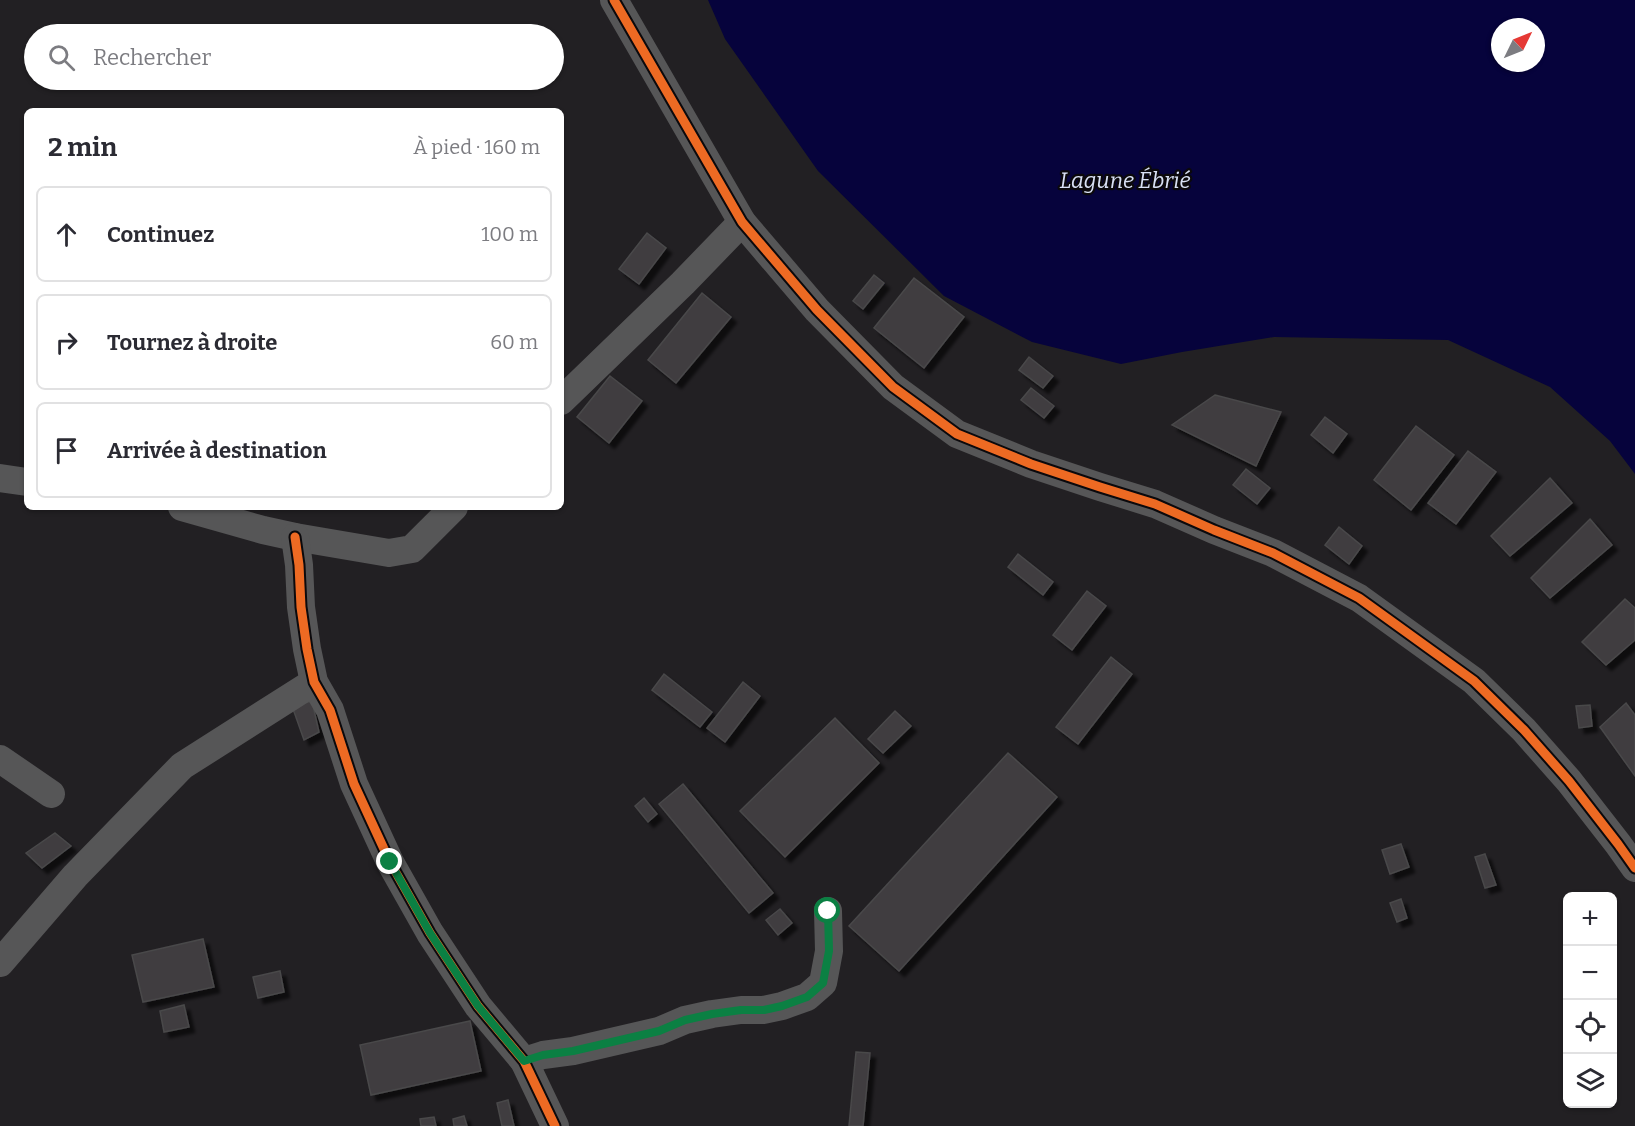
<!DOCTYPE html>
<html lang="fr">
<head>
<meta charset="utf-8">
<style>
  :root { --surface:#fff; --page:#f2f2f3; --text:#2b2b33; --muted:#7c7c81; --line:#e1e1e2 }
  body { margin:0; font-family:Bitter,serif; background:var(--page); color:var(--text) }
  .controls { position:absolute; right:18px; bottom:18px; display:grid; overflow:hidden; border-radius:9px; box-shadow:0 2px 4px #0004 }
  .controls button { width:54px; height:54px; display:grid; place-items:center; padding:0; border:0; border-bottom:2px solid var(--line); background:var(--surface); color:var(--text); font:30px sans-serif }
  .compass { position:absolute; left:1491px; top:18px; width:54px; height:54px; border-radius:50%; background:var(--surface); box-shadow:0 2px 4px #0004; rotate:47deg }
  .stop { position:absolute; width:18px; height:18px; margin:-14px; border:4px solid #0b8043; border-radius:50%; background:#fff }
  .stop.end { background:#0b8043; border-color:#fff; box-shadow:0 2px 6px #0008 }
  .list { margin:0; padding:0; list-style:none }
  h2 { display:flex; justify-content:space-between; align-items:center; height:78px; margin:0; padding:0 24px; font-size:26px }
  h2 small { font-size:20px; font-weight:400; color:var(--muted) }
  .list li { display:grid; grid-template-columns:39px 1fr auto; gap:18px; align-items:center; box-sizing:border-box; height:96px; margin:0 12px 12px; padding:0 12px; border:2px solid var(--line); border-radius:9px }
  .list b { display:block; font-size:22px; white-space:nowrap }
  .list em { font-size:20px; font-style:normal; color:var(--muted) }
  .icon { flex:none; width:33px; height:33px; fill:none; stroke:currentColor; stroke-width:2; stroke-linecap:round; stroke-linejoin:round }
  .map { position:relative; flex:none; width:1635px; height:1126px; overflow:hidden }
  .search { position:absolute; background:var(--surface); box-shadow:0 2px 4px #0004; left:24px; top:24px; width:540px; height:66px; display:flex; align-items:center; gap:15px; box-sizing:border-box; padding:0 21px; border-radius:33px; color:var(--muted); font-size:22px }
  .panel { position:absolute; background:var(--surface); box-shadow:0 2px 4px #0004; left:24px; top:108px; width:540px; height:402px; border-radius:9px }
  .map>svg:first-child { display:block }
</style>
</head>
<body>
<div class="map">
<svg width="1635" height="1126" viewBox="0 0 1635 1126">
  <defs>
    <filter id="shadow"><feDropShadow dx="5.5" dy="5.5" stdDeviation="1.5" flood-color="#0009"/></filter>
  </defs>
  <rect width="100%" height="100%" fill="#222023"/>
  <path fill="#06033c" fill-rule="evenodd" d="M708,0H1635V474L1610,441L1550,387L1448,340L1274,337L1182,352L1121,364L1032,342L944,296L818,171L725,39ZM1500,27H1536V63H1500Z"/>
  <g fill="#403e40" stroke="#49484a" stroke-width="1.5" filter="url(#shadow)">
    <polygon points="647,233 666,248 639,284 619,269"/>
    <polygon points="874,275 884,283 863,309 853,301"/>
    <polygon points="914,278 964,317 924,368 874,328"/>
    <polygon points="702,293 731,317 676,383 648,360"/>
    <polygon points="1029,357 1053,376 1043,388 1019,370"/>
    <polygon points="610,376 642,401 609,443 577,417"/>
    <polygon points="1031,388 1054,406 1044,418 1021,400"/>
    <polygon points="1215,395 1281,412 1256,466 1172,425"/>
    <polygon points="1325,417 1347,434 1333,453 1311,435"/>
    <polygon points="1416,426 1454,455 1411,510 1374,480"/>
    <polygon points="1468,451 1496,472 1456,524 1428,503"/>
    <polygon points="1246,469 1270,488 1257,504 1233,485"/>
    <polygon points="1550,478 1572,503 1510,556 1491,536"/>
    <polygon points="1590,519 1612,545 1550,598 1531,578"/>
    <polygon points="1339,527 1362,546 1349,564 1325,545"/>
    <polygon points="1018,554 1053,582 1043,595 1008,567"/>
    <polygon points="1087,591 1106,606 1072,650 1053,635"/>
    <polygon points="1625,599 1635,608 1635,640 1606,665 1582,642"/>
    <polygon points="1111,657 1132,674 1078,744 1056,727"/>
    <polygon points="664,674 712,712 700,727 652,690"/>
    <polygon points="743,682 760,696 725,742 707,728"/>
    <polygon points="312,701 319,732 304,740 292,706"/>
    <polygon points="1626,703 1635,715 1635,776 1600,727"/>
    <polygon points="1590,705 1592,726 1579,728 1576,706"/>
    <polygon points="895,711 911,726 883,753 868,739"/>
    <polygon points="835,718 879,763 785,857 740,811"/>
    <polygon points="1008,753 1057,797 899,971 849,926"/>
    <polygon points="683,784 773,893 749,913 659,804"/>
    <polygon points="644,798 657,814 648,822 635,806"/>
    <polygon points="55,833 71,846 42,868 26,853"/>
    <polygon points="1401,844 1409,867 1390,874 1382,850"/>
    <polygon points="1485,854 1496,885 1485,888 1475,857"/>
    <polygon points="1401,899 1407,918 1397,922 1390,903"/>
    <polygon points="780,909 792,923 778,935 766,920"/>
    <polygon points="203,939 214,987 143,1002 132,955"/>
    <polygon points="280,971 284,992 258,998 253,977"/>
    <polygon points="184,1005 189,1027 164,1032 160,1011"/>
    <polygon points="470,1021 481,1071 371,1095 360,1045"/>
    <polygon points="856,1052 870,1053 863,1126 849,1126"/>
    <polygon points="508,1100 514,1126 502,1126 497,1103"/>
    <polygon points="464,1116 467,1126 454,1126 453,1119"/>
    <polygon points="434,1117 436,1126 421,1126 420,1119"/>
  </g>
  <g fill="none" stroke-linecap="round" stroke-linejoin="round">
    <g stroke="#565657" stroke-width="28">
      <polyline points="614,0 742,222 817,310 893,387 957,434 1031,464 1100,487 1155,504 1214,530 1273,553 1359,598 1474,681 1524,730 1569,781 1618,844 1635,868"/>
      <polyline points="561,401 683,283 742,222"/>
      <polyline points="0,478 27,482"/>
      <polyline points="182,507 263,530 295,537 389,553 412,549 454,507"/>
      <polyline points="295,537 299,565 301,607 307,649 314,682 330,710 354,784 390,862 430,933 478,1006 524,1061 555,1126"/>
      <polyline points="0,759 51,794"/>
      <polyline points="0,963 75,876 182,766 314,682"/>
      <polyline points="524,1061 543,1055 573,1051 659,1031 685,1020 712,1014 741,1010 763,1010 782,1006 807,997 823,983 829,951 828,911"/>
    </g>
    <g stroke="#0b090c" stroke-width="13">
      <g id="cycleway">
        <polyline points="614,0 742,222 817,310 893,387 957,434 1031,464 1100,487 1155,504 1214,530 1273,553 1359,598 1474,681 1524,730 1569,781 1618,844 1635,868"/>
        <polyline points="295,537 299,565 301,607 307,649 314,682 330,710 354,784 390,862 430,933 478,1006 524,1061 555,1126"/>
      </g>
    </g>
    <use href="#cycleway" stroke="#ed6a23" stroke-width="9"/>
  </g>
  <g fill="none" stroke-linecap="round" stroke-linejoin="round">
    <polyline stroke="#0b8043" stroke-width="8" points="390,862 430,933 478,1006 524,1061 543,1055 573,1051 659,1031 685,1020 712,1014 741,1010 764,1010 782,1006 807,997 823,983 829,951 828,911"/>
  </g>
  <g text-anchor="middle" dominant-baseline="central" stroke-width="4.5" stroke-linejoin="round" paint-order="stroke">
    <g font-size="22" font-style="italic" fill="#d9e1f5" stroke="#0b090c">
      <text x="1125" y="180">Lagune Ébrié</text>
    </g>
  </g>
</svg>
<div class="controls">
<button>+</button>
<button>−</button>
<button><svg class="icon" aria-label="locate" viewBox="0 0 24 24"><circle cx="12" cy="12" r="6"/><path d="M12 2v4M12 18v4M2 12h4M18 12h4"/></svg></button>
<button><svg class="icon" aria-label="layers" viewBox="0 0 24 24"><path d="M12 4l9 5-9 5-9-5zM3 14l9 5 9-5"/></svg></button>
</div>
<svg class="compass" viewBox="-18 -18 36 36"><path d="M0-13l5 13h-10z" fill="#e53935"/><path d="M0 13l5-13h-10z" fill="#7c7c81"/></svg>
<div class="stop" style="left:828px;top:911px"></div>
<div class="stop end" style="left:390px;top:862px"></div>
<div class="search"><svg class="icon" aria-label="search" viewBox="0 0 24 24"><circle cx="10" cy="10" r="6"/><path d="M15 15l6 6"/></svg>Rechercher</div>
<section class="panel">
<h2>2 min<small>À pied · 160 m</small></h2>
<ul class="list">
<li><svg class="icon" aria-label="ahead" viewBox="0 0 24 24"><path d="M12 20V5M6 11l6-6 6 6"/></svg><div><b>Continuez</b></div><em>100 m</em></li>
<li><svg class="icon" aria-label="right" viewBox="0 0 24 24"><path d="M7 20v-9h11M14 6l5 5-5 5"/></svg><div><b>Tournez à droite</b></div><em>60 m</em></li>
<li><svg class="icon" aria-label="arrive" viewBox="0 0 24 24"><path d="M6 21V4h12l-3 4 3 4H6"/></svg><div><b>Arrivée à destination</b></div></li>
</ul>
</section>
</div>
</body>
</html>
